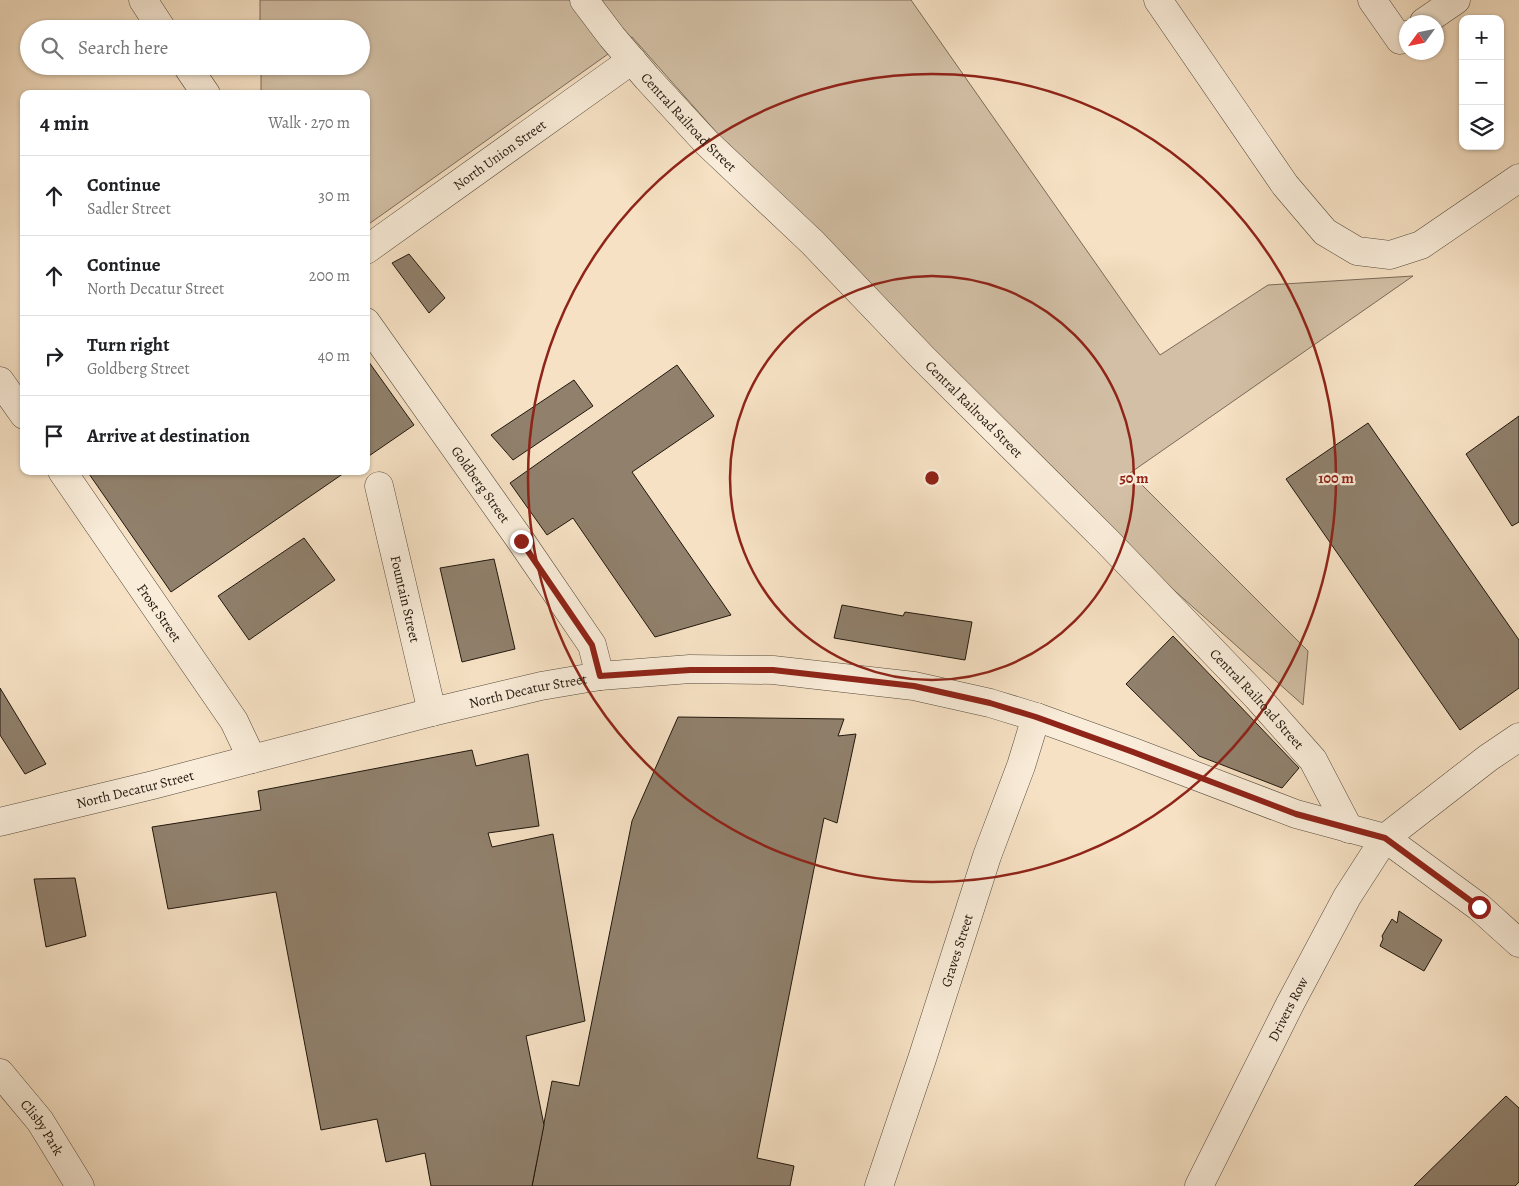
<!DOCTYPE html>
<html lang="en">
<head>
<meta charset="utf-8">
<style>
  :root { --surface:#fff; --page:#f6f6f6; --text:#202124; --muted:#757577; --line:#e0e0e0 }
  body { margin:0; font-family:Alegreya,serif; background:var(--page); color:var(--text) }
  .controls { position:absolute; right:15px; top:15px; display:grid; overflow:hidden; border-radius:10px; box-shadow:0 1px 4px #0004 }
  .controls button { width:45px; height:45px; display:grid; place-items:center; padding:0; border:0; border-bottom:1px solid var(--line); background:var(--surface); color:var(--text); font:25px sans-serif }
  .compass { position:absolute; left:1399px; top:15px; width:45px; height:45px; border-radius:50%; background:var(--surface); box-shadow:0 1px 4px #0004; rotate:237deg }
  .stop { position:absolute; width:15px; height:15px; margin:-11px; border:4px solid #8f2418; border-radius:50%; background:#fff }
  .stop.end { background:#8f2418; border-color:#fff; box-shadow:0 1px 5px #0008 }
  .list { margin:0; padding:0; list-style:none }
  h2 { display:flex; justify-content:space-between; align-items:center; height:65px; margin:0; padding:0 20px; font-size:21px }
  h2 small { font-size:16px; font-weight:400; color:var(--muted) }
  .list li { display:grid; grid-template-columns:32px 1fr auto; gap:15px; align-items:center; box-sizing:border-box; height:80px; padding:0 20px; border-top:1px solid var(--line) }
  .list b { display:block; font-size:19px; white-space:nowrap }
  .list p { margin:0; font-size:16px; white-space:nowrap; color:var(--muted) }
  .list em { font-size:16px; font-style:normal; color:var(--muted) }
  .icon { flex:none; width:28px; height:28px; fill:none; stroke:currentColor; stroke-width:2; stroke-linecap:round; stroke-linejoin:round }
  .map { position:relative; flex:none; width:1519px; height:1186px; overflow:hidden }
  .search { position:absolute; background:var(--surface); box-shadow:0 1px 4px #0004; left:20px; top:20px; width:350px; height:55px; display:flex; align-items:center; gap:12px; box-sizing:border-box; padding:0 18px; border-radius:28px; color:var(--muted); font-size:19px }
  .panel { position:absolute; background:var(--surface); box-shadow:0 1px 4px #0004; left:20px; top:90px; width:350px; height:385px; border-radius:10px }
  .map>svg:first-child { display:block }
</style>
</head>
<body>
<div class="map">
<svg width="1519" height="1186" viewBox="0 0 1519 1186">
  <rect width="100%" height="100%" fill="#f6e1c4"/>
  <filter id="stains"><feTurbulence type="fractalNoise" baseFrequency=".004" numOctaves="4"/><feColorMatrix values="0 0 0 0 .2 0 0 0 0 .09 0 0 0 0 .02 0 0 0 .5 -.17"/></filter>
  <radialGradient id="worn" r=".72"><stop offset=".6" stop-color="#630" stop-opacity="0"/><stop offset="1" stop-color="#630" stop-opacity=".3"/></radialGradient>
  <polygon fill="#d2bfa5" stroke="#7a6b59" points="260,0 911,0 1160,355 1268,285 1413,276 1130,473 1308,651 1303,705 1148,567 756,177 632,37 366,226 366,94 261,94 261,66 361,66 361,29 260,29"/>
  <g fill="#90806c" stroke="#21170d">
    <polygon points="409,254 445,298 429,313 392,263"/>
    <polygon points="366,358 414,425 366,458"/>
    <polygon points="677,365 714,416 632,472 731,615 655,637 573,518 547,535 510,483"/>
    <polygon points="574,380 593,406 513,460 491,435"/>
    <polygon points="1519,416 1519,522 1512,526 1466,454"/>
    <polygon points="1368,423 1519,640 1519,688 1460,730 1286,479"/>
    <polygon points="87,471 347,471 171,592"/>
    <polygon points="304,538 335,580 249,640 218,596"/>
    <polygon points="494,559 515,649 462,662 440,568"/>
    <polygon points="842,605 903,616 905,612 972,622 965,660 834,638"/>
    <polygon points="1173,636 1299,768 1282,788 1199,756 1126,684"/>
    <polygon points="0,688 46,764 25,774 0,735"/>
    <polygon points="678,717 844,719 838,736 856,734 837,823 824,818 757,1158 794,1166 790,1186 532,1186 552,1081 579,1086 632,821"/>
    <polygon points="472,750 476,766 528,754 539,826 488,833 492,847 553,834 585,1021 526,1036 544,1125 532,1186 431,1186 425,1153 386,1162 377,1119 321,1130 276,892 168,909 152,827 261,810 258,791"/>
    <polygon points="75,878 86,936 46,947 34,879"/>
    <polygon points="1399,911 1442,940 1424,971 1380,946 1383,939 1382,936 1392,919 1397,923"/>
    <polygon points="1506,1096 1519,1108 1519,1182 1515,1186 1414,1186"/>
  </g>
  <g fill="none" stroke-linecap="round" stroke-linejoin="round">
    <g stroke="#564a3b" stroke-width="29">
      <g id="minor">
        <polyline points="143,0 162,29"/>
        <path id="s1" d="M584,0L612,37L647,78L706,142L812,242L923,358L1107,541L1257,697L1313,760L1349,829"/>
        <polyline points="1158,0 1285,185 1325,232 1357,251 1390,255 1421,245 1519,178"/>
        <polyline points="1372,0 1400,40 1406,35"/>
        <polyline points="1424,22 1456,0"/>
        <polyline points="187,66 206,94"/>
        <path id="s2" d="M366,250L632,60"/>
        <path id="s3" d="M366,322L521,541L592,645L600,676"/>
        <polyline points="0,381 24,415"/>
        <path id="s4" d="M62,471L234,721L252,759"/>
        <path id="s5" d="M379,486L432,712"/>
        <path id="s6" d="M0,822L153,785L432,712L541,686L600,676L690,669L773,670L914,686L990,703L1036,717L1133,752L1296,814L1385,838L1488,758L1519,737"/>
        <path id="s7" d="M0,1073L40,1121L80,1186"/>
        <path id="s8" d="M879,1186L922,1059L987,856L1021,766L1036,717"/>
        <path id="s9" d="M1199,1186L1290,1004L1347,897L1385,838L1479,907L1519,943"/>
      </g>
    </g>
    <use href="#minor" stroke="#f9ecd9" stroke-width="28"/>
  </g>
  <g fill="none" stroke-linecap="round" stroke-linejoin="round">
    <polyline stroke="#8f2418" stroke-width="6" points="521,541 592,645 600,676 690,670 773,670 914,686 990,703 1036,717 1133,752 1296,814 1385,838 1479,907"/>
  </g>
  <g fill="none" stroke="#8f2418" stroke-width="2.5">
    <circle cx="932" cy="478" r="202"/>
    <circle cx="932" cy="478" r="404"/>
  </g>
  <g text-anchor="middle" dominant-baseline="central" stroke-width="4.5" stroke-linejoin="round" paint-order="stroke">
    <g font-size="14" fill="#21170d" stroke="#f9ecd9">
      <text stroke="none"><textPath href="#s1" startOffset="161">Central Railroad Street</textPath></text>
      <text stroke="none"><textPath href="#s2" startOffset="164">North Union Street</textPath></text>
      <text stroke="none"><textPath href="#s1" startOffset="566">Central Railroad Street</textPath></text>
      <text stroke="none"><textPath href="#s3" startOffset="199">Goldberg Street</textPath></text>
      <text stroke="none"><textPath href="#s5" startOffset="116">Fountain Street</textPath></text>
      <text stroke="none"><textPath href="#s4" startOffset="172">Frost Street</textPath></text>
      <text stroke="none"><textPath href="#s6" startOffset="544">North Decatur Street</textPath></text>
      <text stroke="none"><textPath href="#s1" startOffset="971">Central Railroad Street</textPath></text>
      <text stroke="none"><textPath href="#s6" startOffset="139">North Decatur Street</textPath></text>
      <text stroke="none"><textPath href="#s8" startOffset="248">Graves Street</textPath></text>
      <text stroke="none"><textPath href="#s9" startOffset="198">Drivers Row</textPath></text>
      <text stroke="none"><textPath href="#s7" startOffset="69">Clisby Park</textPath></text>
    </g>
  </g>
  <circle cx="932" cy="478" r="8" fill="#8f2418" stroke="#f9ecd9" stroke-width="2.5"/>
  <g font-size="15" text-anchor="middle" font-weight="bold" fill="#8f2418" stroke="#f9ecd9" stroke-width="4.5" stroke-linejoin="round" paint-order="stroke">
    <text x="1134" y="483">50 m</text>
    <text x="1336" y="483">100 m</text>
  </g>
  <rect width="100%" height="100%" filter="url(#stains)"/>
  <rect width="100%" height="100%" fill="url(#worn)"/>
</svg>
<div class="controls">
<button>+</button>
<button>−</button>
<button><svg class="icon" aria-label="layers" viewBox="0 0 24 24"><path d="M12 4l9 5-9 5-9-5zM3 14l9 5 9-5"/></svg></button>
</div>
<svg class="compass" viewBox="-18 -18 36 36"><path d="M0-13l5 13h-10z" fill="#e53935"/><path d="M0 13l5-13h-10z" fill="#757577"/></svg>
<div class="stop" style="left:1479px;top:907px"></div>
<div class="stop end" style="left:521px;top:541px"></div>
<div class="search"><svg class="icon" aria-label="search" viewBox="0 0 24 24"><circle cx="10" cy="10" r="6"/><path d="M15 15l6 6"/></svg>Search here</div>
<section class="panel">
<h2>4 min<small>Walk · 270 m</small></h2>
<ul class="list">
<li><svg class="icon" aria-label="ahead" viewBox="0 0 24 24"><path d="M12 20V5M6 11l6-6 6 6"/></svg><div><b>Continue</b><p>Sadler Street</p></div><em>30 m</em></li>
<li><svg class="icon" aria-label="ahead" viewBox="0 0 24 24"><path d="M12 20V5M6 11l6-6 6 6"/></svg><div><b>Continue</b><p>North Decatur Street</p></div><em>200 m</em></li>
<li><svg class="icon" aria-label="right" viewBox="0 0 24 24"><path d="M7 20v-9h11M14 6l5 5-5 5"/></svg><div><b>Turn right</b><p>Goldberg Street</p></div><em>40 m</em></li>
<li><svg class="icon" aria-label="arrive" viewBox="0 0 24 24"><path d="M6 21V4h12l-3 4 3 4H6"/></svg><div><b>Arrive at destination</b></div></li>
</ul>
</section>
</div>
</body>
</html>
